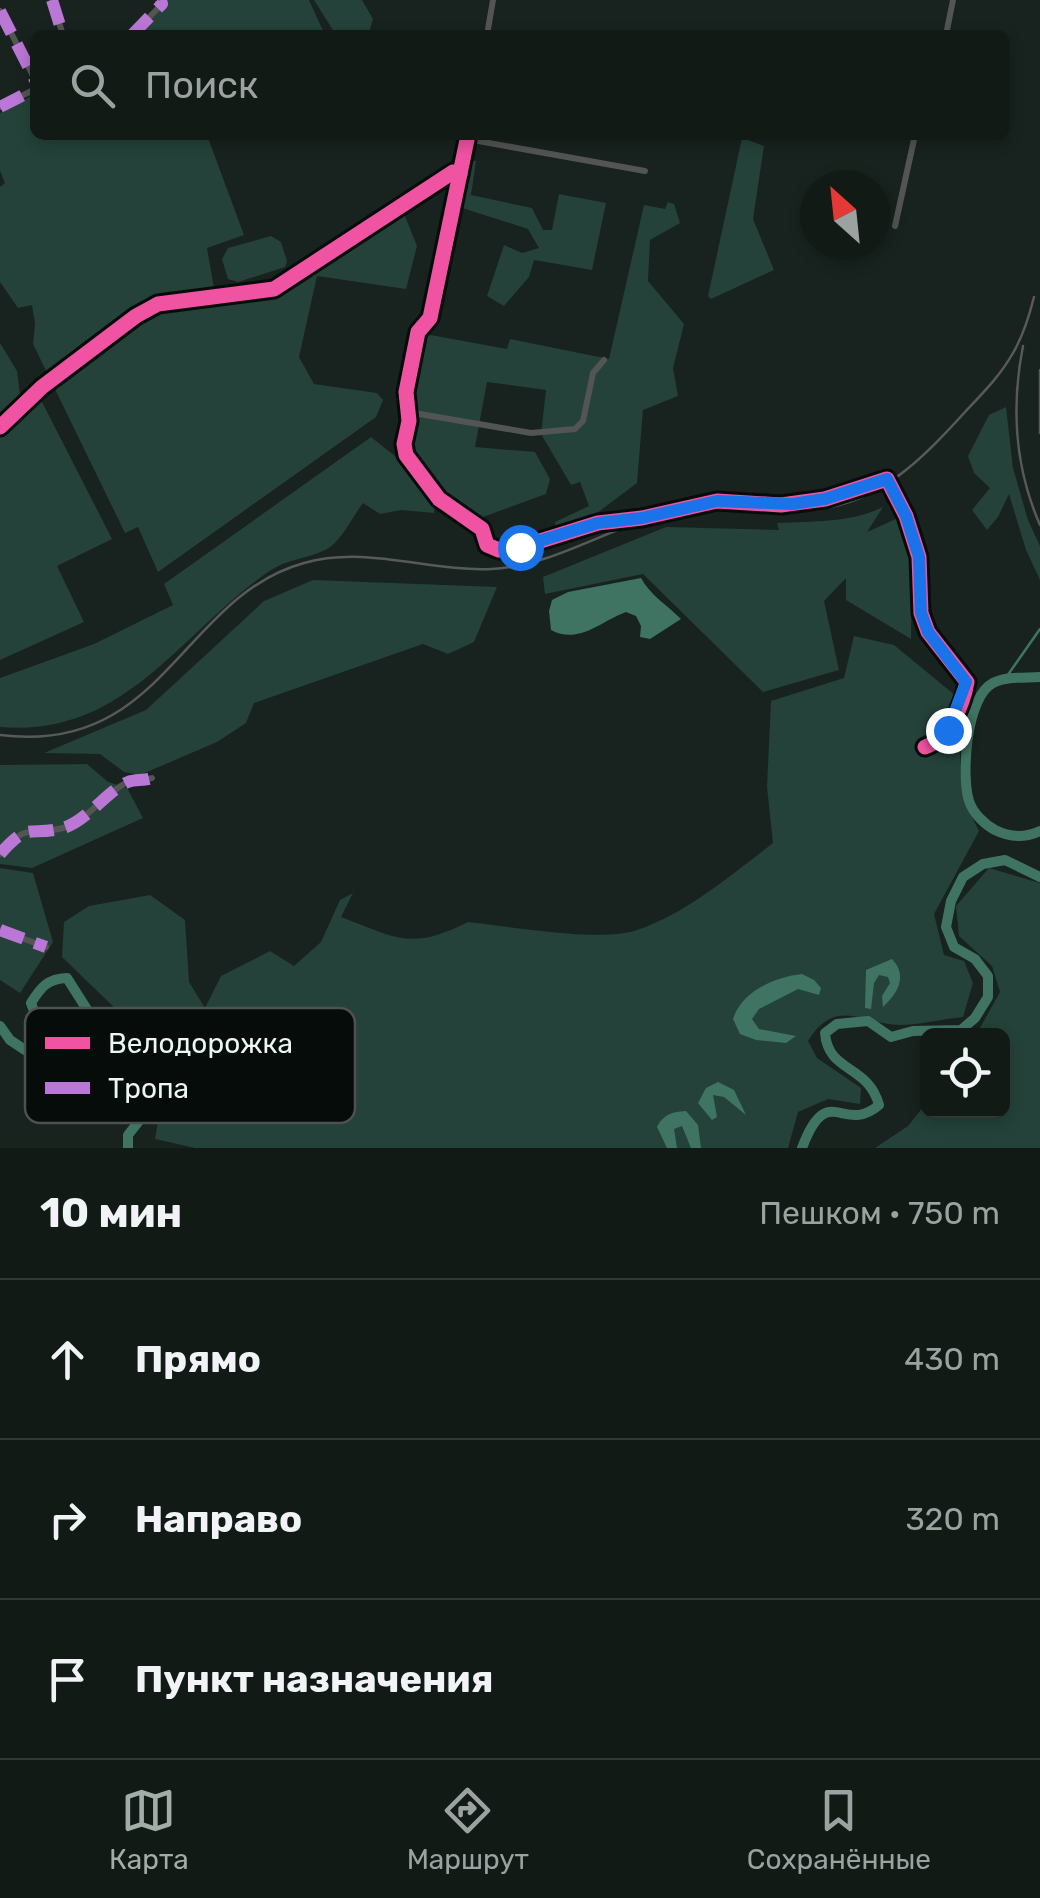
<!DOCTYPE html>
<html lang="ru">
<head>
<meta charset="utf-8">
<style>
  :root { --surface:#121a16; --page:#1f2723; --text:#f1f3f6; --muted:#9ca1a1; --line:#313835; --accent:#a2aca8 }
  body { margin:0; font-family:Rubik,sans-serif; background:var(--page); color:var(--text) }
  .controls { position:absolute; right:30px; bottom:30px; display:grid; overflow:hidden; border-radius:15px; box-shadow:0 5px 15px #0003 }
  .controls button { width:90px; height:90px; display:grid; place-items:center; padding:0; border:0; border-bottom:2px solid var(--line); background:var(--surface); color:var(--text); font:50px sans-serif }
  .compass { position:absolute; left:800px; top:170px; width:90px; height:90px; border-radius:50%; background:var(--surface); box-shadow:0 5px 15px #0003; rotate:333deg }
  .stop { position:absolute; width:30px; height:30px; margin:-22px; border:8px solid #1a73e8; border-radius:50%; background:#fff }
  .stop.end { background:#1a73e8; border-color:#fff; box-shadow:0 2px 10px #0008 }
  .list { margin:0; padding:0; list-style:none }
  h2 { display:flex; justify-content:space-between; align-items:center; height:130px; margin:0; padding:0 40px; font-size:42px }
  h2 small { font-size:32px; font-weight:400; color:var(--muted) }
  .list li { display:grid; grid-template-columns:65px 1fr auto; gap:30px; align-items:center; box-sizing:border-box; height:160px; padding:0 40px; border-top:2px solid var(--line) }
  .list b { display:block; font-size:38px; white-space:nowrap }
  .list em { font-size:32px; font-style:normal; color:var(--muted) }
  .icon { flex:none; width:55px; height:55px; fill:none; stroke:currentColor; stroke-width:2; stroke-linecap:round; stroke-linejoin:round }
  .map { position:relative; flex:none; width:1040px; height:1148px; overflow:hidden }
  .search { position:absolute; background:var(--surface); box-shadow:0 5px 15px #0003; left:30px; right:30px; top:30px; height:110px; display:flex; align-items:center; gap:25px; box-sizing:border-box; padding:0 35px; border-radius:15px; color:var(--muted); font-size:38px }
  .sheet { height:610px; background:var(--surface) }
  nav { display:flex; justify-content:space-around; align-items:center; box-sizing:border-box; height:140px; border-top:2px solid var(--line); background:var(--surface); font-size:28px; color:var(--muted) }
  nav a { display:grid; justify-items:center; gap:5px }
  nav .on { color:var(--accent) }
  .map>svg:first-child { display:block }
</style>
</head>
<body>
<div class="map">
<svg width="1040" height="1148" viewBox="0 0 1040 1148">
  <rect width="100%" height="100%" fill="#18221e"/>
  <g fill="#244239">
    <polygon points="165,0 309,0 325,35 137,35"/>
    <polygon points="314,0 362,0 373,19 369,32 364,35 336,35"/>
    <polygon points="35,94 35,135 207,135 244,235 207,248 216,299 274,292 390,217 405,216 417,246 406,289 317,276 299,357 314,384 377,393 383,400 376,417 158,572 138,527 125,533 33,344 35,324 32,305 18,308 0,282 0,187 5,183 0,171 0,113"/>
    <polygon points="742,138 764,146 753,219 774,270 711,299 708,296"/>
    <polygon points="468,160 476,161 471,195 532,208 543,230 552,230 559,194 606,203 592,270 534,260 529,277 504,306 487,296 504,245 522,253 539,248 528,229 459,207"/>
    <polygon points="668,202 674,204 680,223 650,240 648,281 684,324 673,368 678,396 643,410 637,483 589,519 556,528 555,522 589,506 580,482 571,485 541,434 546,390 487,382 475,447 535,452 550,479 546,494 483,517 463,515 441,498 416,466 410,443 416,423 412,394 425,334 507,349 510,339 609,359 644,205 665,209"/>
    <polygon points="271,236 281,242 287,261 285,267 238,282 228,279 222,259 228,248"/>
    <polygon points="0,343 17,371 20,395 0,416"/>
    <polygon points="39,396 112,539 57,566 84,622 0,660 0,422"/>
    <polygon points="1006,407 1013,468 1028,520 1040,546 1040,580 1026,550 1009,494 998,517 987,530 972,510 990,488 974,473 968,456 989,415"/>
    <path d="M371,437L400,460L435,507L434,513L401,510L380,514L363,503C353,516 340,544 325,550C307,559 286,559 268,572C178,635 124,738 0,727V678L94,644L173,605L164,584Z"/>
    <path d="M883,507L867,532L898,518L912,561L911,639L846,600V578L824,601L839,670L763,692L643,574L545,594L543,577L666,527L779,530L777,523C812,521 852,523 883,507Z"/>
    <polygon points="313,580 497,587 474,642 448,654 423,644 254,703 246,723 217,742 140,775 124,772 100,754 44,753 146,710 264,601"/>
    <path d="M854,636L894,645L967,705C958,756 954,783 979,831L934,914L944,955L964,961L973,983L963,1017C942,1019 920,1025 900,1025C862,1024 836,996 808,1041L817,1058L861,1088L860,1104L828,1099L798,1112L788,1148H195L155,1139L163,1092L121,1014L62,957L64,922L89,906L150,895L185,920L189,982L205,1008L221,976L270,951L294,966L321,942L340,900L353,893L341,917C397,938 410,951 468,922C509,926 600,943 637,930C687,913 731,875 773,843L767,787L771,701L844,678Z"/>
    <polygon points="87,764 108,782 127,788 143,818 32,868 0,864 0,765"/>
    <polygon points="0,868 33,873 53,942 20,993 0,980"/>
    <polygon points="989,868 1040,883 1040,1148 875,1148 908,1126 927,1102 928,1110 1002,1110 1002,1036 976,1035 1000,992 992,966 959,936 956,906"/>
  </g>
  <g fill="#3f7463">
    <path d="M641,578C650,595 667,605 681,619L650,639L640,637L641,626L636,616L626,612C601,621 579,645 551,630L549,611L552,600L568,592Z"/>
    <path d="M892,959C908,976 898,993 883,1007L882,996L890,983L888,977L879,975L874,983L871,1009L865,1008L866,970Z"/>
    <path d="M802,974L814,980L821,988L819,995L798,989L759,1009L752,1019L759,1029L796,1036L786,1043L756,1040L740,1034L733,1019C742,991 775,977 802,974Z"/>
    <polygon points="718,1082 734,1090 746,1115 724,1097 713,1095 717,1117 712,1120 698,1103 706,1088"/>
    <path d="M686,1111L698,1125L701,1148H691L682,1126L674,1129L677,1148H667L657,1127C664,1114 672,1112 686,1111Z"/>
  </g>
  <g fill="none" stroke-linecap="round" stroke-linejoin="round">
    <polyline stroke="#3f7463" stroke-width="2.5" points="1005,679 1040,629"/>
    <g stroke="#3f7463" stroke-width="10">
      <path d="M1040,677C1025,678 1007,676 993,683C966,697 961,775 969,801C973,813 984,824 995,830C1009,837 1025,838 1040,831"/>
      <path d="M0,1026L10,1040L25,1050L41,1046L40,1027L31,1003C41,987 47,979 67,978L93,1019L118,1045L144,1091L143,1116L128,1135V1148"/>
      <path d="M802,1148C828,1079 843,1136 879,1105C868,1064 828,1073 825,1033L837,1024L868,1021L891,1037L913,1031L961,1030L975,1018L988,997V976L975,959L954,947L946,927L951,901L963,877L983,864L1005,860L1040,877"/>
    </g>
    <g stroke="#535454" stroke-width="6">
      <polyline points="52,0 63,35"/>
      <polyline points="0,11 35,80"/>
      <polyline points="132,35 162,4 161,0"/>
      <polyline points="487,35 493,0"/>
      <polyline points="946,35 953,0"/>
      <polyline points="0,107 35,89"/>
      <polyline points="445,135 645,171"/>
      <path d="M468,135L430,318L418,332L406,392L409,421L404,444L406,455L439,499L482,529L487,545L499,550L521,547L598,523L642,518L717,501L781,505L825,499L887,479L906,516L919,557L921,613L928,632L967,682C963,705 949,739 925,747"/>
      <polyline points="895,226 915,135"/>
      <polyline points="408,412 531,433 575,429 583,421 593,373 604,360"/>
      <polyline points="0,427 42,387 136,316 158,304 274,289 453,172 460,174"/>
      <path d="M0,854C30,820 28,837 63,828C87,821 108,790 128,782C135,779 144,781 152,778"/>
      <polyline points="0,930 46,947"/>
    </g>
    <g stroke="#585a5a" stroke-width="2.5">
      <path d="M1023,346C1011,407 1015,468 1040,525"/>
      <polyline points="1040,370 1040,433"/>
      <path d="M0,735C164,756 181,597 304,563C367,545 429,572 492,569C553,566 607,528 665,514C716,502 766,515 817,509C881,502 923,458 965,412C982,394 1000,376 1013,353C1023,336 1029,317 1034,297"/>
    </g>
    <g stroke="#ba77d6" stroke-width="12" stroke-dasharray="25 12" stroke-linecap="butt">
      <polyline points="52,0 63,35"/>
      <polyline points="0,11 35,80"/>
      <polyline points="132,35 162,4 161,0"/>
      <polyline points="0,107 35,89"/>
      <path d="M0,854C30,820 28,837 63,828C87,821 108,790 128,782C135,779 144,781 152,778"/>
      <polyline points="0,930 46,947"/>
    </g>
    <g stroke="#060c0a" stroke-width="21">
      <g id="cycleway">
        <path d="M468,135L430,318L418,332L406,392L409,421L404,444L406,455L439,499L482,529L487,545L499,550L521,547L598,523L642,518L717,501L781,505L825,499L887,479L906,516L919,557L921,613L928,632L967,682C963,705 949,739 925,747"/>
        <polyline points="0,427 42,387 136,316 158,304 274,289 453,172 460,174"/>
      </g>
    </g>
    <use href="#cycleway" stroke="#f153a3" stroke-width="15"/>
  </g>
  <g fill="none" stroke-linecap="round" stroke-linejoin="round">
    <polyline stroke="#1a73e8" stroke-width="12" points="520,547 598,523 642,518 717,501 792,504 825,499 887,479 906,516 919,557 921,613 928,632 966,682 948,730"/>
  </g>
  <rect x="25" y="1008" width="330" height="115" rx="15" fill="#060c0a" stroke="#4b5250" stroke-width="2.5"/>
  <rect x="45" y="1037" width="45" height="12" fill="#f153a3"/>
  <rect x="45" y="1082" width="45" height="12" fill="#ba77d6"/>
  <g font-size="28" fill="#ecf6f2">
    <text x="108" y="1053">Велодорожка</text>
    <text x="108" y="1098">Тропа</text>
  </g>
</svg>
<div class="controls">
<button><svg class="icon" aria-label="locate" viewBox="0 0 24 24"><circle cx="12" cy="12" r="6"/><path d="M12 2v4M12 18v4M2 12h4M18 12h4"/></svg></button>
</div>
<svg class="compass" viewBox="-18 -18 36 36"><path d="M0-13l5 13h-10z" fill="#e53935"/><path d="M0 13l5-13h-10z" fill="#9ca1a1"/></svg>
<div class="stop" style="left:520px;top:547px"></div>
<div class="stop end" style="left:948px;top:730px"></div>
<div class="search"><svg class="icon" aria-label="search" viewBox="0 0 24 24"><circle cx="10" cy="10" r="6"/><path d="M15 15l6 6"/></svg>Поиск</div>
</div>
<section class="sheet">
<h2>10 мин<small>Пешком · 750 m</small></h2>
<ul class="list">
<li><svg class="icon" aria-label="ahead" viewBox="0 0 24 24"><path d="M12 20V5M6 11l6-6 6 6"/></svg><div><b>Прямо</b></div><em>430 m</em></li>
<li><svg class="icon" aria-label="right" viewBox="0 0 24 24"><path d="M7 20v-9h11M14 6l5 5-5 5"/></svg><div><b>Направо</b></div><em>320 m</em></li>
<li><svg class="icon" aria-label="arrive" viewBox="0 0 24 24"><path d="M6 21V4h12l-3 4 3 4H6"/></svg><div><b>Пункт назначения</b></div></li>
</ul>
</section>
<nav>
<a class="on"><svg class="icon" aria-label="map" viewBox="0 0 24 24"><path d="M3 6l6-2 6 2 6-2v14l-6 2-6-2-6 2zM9 4v14M15 6v14"/></svg>Карта</a>
<a><svg class="icon" aria-label="directions" viewBox="0 0 24 24"><path d="M12 3l9 9-9 9-9-9zM9 14v-3h6M13 9l2 2-2 2"/></svg>Маршрут</a>
<a><svg class="icon" aria-label="saved" viewBox="0 0 24 24"><path d="M7 4h10v16l-5-4-5 4z"/></svg>Сохранённые</a>
</nav>
</body>
</html>
